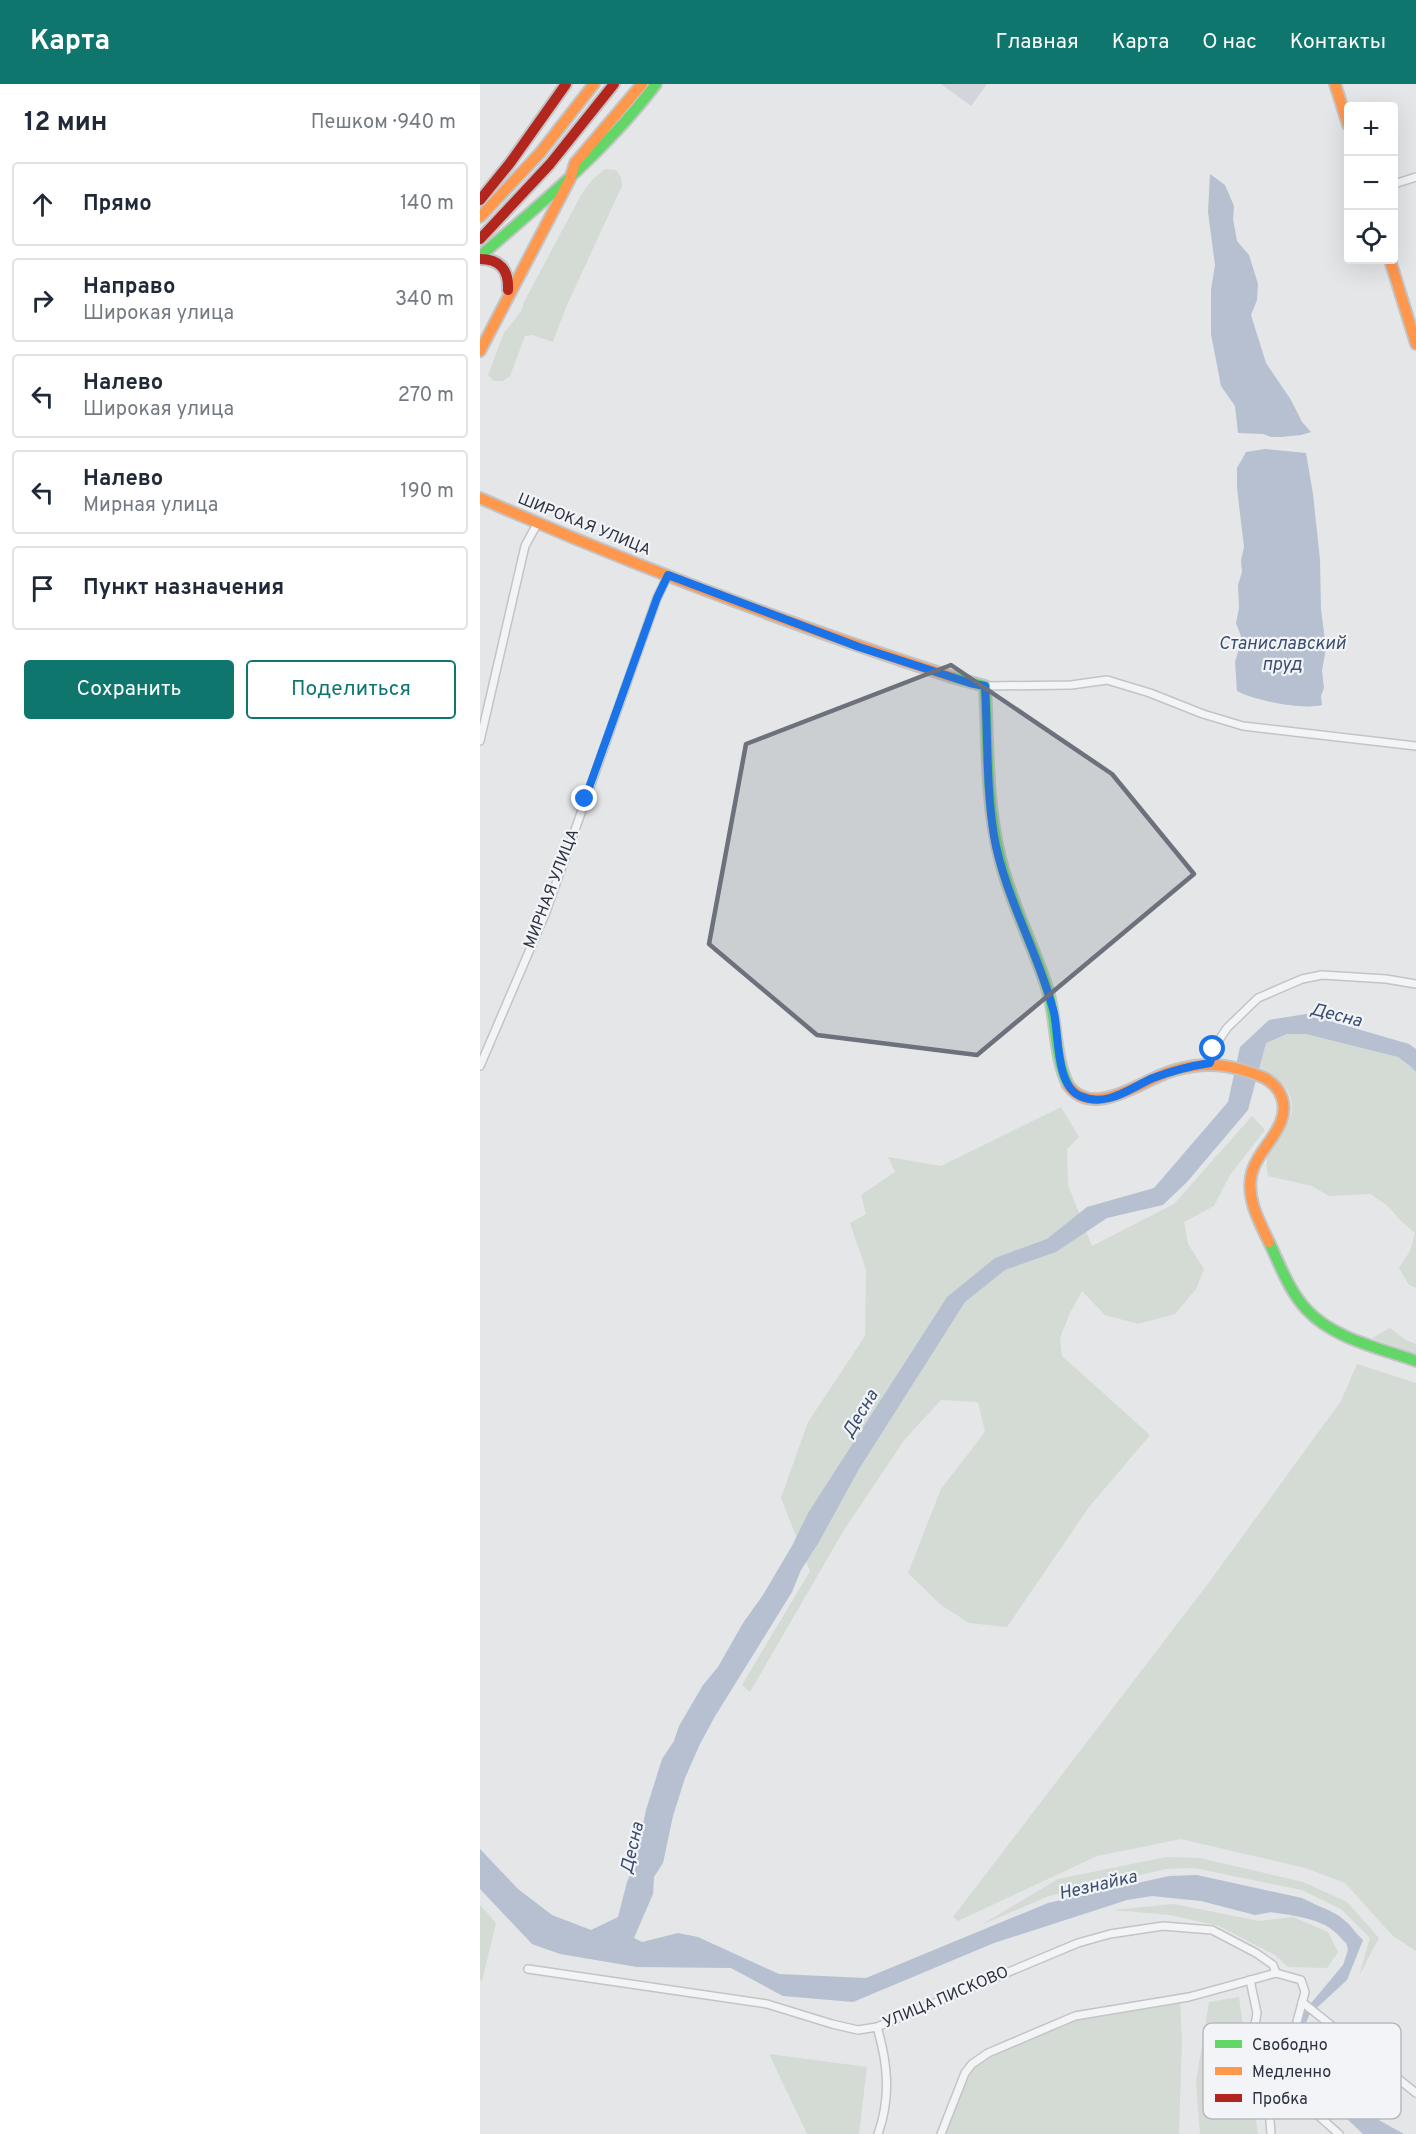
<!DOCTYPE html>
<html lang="ru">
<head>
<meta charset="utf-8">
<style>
  :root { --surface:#fff; --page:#f2f2f3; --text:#1f2937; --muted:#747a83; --line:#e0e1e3; --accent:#0f766e }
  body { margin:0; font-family:Overpass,sans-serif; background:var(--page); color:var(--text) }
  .controls { position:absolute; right:18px; top:18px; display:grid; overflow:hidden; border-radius:6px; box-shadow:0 6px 24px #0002 }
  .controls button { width:54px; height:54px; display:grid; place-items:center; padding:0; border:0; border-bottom:2px solid var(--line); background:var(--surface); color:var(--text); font:30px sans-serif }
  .stop { position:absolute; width:18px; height:18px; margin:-14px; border:4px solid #1a73e8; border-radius:50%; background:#fff }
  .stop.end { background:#1a73e8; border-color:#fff; box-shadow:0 2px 6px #0008 }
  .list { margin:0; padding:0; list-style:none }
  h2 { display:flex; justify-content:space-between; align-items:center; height:78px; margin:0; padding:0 24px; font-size:26px }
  h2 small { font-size:20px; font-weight:400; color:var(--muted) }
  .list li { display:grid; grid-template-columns:39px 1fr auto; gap:18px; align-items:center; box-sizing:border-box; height:84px; margin:0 12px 12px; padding:0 12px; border:2px solid var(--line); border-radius:6px }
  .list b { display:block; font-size:22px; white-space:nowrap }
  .list p { margin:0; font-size:20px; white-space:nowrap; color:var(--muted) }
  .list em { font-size:20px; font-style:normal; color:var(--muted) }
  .actions { display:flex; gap:12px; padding:18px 24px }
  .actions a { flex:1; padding:14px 0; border:2px solid var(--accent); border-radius:6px; text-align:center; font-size:21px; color:var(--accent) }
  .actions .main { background:var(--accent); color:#fff }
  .icon { flex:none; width:33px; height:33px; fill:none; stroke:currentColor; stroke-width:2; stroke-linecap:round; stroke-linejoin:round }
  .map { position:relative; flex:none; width:936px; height:2050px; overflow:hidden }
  header { display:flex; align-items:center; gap:36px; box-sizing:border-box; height:84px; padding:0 30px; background:var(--accent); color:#fff }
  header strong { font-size:28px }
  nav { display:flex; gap:33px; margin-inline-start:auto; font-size:21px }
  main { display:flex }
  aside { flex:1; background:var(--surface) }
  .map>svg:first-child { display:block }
</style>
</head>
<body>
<header>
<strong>Карта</strong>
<nav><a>Главная</a><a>Карта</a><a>О нас</a><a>Контакты</a></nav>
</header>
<main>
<aside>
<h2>12 мин<small>Пешком · 940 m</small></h2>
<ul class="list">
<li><svg class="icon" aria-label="ahead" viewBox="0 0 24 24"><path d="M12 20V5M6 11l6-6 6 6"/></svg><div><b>Прямо</b></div><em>140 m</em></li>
<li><svg class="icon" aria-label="right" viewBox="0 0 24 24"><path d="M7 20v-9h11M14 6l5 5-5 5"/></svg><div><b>Направо</b><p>Широкая улица</p></div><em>340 m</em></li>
<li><svg class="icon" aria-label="left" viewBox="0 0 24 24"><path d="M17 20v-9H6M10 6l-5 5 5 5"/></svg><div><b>Налево</b><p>Широкая улица</p></div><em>270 m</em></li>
<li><svg class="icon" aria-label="left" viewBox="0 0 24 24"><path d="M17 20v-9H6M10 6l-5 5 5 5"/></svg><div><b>Налево</b><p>Мирная улица</p></div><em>190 m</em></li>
<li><svg class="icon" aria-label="arrive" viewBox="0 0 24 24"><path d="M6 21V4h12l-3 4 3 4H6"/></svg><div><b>Пункт назначения</b></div></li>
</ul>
<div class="actions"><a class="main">Сохранить</a><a>Поделиться</a></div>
</aside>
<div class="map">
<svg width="936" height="2050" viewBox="0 0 936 2050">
  <rect width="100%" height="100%" fill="#e4e6e8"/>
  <polygon fill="#d3d5db" points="461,0 507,0 491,22"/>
  <g fill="#d4dbd5">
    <polygon points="125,85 136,86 141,93 142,102 86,223 73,258 52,251 45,252 30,292 23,297 14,297 8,291 24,249 42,226 44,218 102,109 112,96"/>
    <path d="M826,949L918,973L930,982L936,988V1204L929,1201L919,1184L930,1167L935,1149L920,1136L907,1121L890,1110L849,1112L832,1102L788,1092C787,1086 786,1079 787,1073C788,1067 796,1060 800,1054C822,1022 813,1000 779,983L786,959L807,950Z"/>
    <polygon points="581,1023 599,1053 587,1065 588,1101 612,1162 694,1120 772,1032 785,1046 750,1091 734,1122 704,1138 708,1160 724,1185 716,1205 695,1230 658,1240 625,1231 602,1207 590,1229 580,1254 582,1272 670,1351 609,1423 527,1543 489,1539 461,1521 428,1489 461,1405 505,1348 498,1318 461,1316 425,1355 364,1446 270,1608 262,1601 330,1487 301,1414 328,1338 385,1252 386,1186 370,1139 386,1130 381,1111 415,1088 408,1073 461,1082"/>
    <polygon points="910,1244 926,1256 936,1260 936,1270 892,1254"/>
    <polygon points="877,1280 936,1299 936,1867 913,1852 865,1799 825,1784 701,1755 617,1772 478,1837 473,1833 727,1501 861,1317"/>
    <polygon points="686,1773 720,1774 823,1798 867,1818 899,1854 879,1892 890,1854 861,1825 822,1806 714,1784 686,1785 569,1812 501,1841 578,1795"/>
    <polygon points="694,1820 779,1837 813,1833 848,1848 858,1868 847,1884 808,1883 795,1871 739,1842 690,1831 633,1826"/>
    <polygon points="0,1821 16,1839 2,1897 0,1895"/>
    <polygon points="759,1913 778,2050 720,2050 716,1998 729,1918"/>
    <polygon points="700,1917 702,1955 699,2050 463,2050 492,1984 564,1942 617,1925"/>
    <polygon points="289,1970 387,1983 379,2050 327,2050"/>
  </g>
  <g fill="#b6c0d0">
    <polygon points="730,90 745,101 754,122 753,135 757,157 769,171 778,200 777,216 771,231 786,279 811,316 822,338 831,348 821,351 801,353 791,353 783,350 758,349 755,322 741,302 731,250 731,206 735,181 728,128"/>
    <path d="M785,365L826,369L833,410L840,476L841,525L846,564L842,587L844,604L841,612L842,621C822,626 776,617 757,607L755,578L762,555L756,539L759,524L758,501L762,488L761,476L764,463L757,404V384L766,368Z"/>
    <polygon points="826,930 929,960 936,965 936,988 930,982 918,973 826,950 807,950 786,959 768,1026 707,1098 683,1121 627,1134 576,1168 525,1186 485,1218 379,1385 339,1458 321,1486 312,1508 234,1634 220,1660 205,1694 193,1732 183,1779 174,1793 173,1810 154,1854 162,1858 198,1849 218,1853 299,1890 386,1894 568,1819 689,1792 717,1791 822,1814 859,1832 883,1856 867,1896 829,1931 824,1945 826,1969 886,2029 924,2050 883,2050 814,1985 813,1962 822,1930 863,1881 868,1866 863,1845 836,1827 814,1824 775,1831 721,1817 672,1812 647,1816 514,1859 373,1918 303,1912 251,1884 157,1883 80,1870 52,1860 0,1805 0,1765 38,1805 72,1831 111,1846 138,1833 147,1798 153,1784 158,1764 166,1726 182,1675 194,1657 199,1642 223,1601 238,1583 263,1539 283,1511 313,1460 328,1429 467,1213 515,1174 567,1155 607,1123 674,1104 748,1018 760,963 789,936"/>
  </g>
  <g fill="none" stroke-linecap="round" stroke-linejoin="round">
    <path stroke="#b6c0d0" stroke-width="15" d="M794,1821C821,1825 852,1828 869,1852"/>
    <g stroke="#c2c4c6" stroke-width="10">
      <g id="street">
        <polyline points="914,100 936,93"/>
        <polyline points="505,602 591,601 627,596 670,609 723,630 763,642 936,662"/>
        <polyline points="0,657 45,462 57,440"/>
        <polyline points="730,979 733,965 747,944 778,914 822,895 842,891 906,895 936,900"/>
        <polyline points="0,982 66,828 177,514 188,491"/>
        <polyline points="48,1885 287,1920 352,1940 378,1946 397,1943 598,1859 630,1850 683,1842 732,1846 776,1869 793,1881 796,1889"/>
        <polyline points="770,1896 777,1929 773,1953 777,1985 789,2024 791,2050"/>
        <polyline points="822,1918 936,2009"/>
        <path d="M397,1943C408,1980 411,2013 398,2050"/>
        <polyline points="461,2050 485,1989 492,1980 508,1969 595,1932 709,1913 796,1889 821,1896 825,1908 808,1971 814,2001 831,2025 859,2050"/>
      </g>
    </g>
    <g stroke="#c2c4c6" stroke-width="14">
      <g id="fast">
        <path d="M0,172C63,118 126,66 176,0"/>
        <path d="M472,593L505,602C508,660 506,718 520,774C531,820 554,862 568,907C577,938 574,972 588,1001"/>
        <path d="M789,1158C800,1181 809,1207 827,1226C854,1255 900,1264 936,1277"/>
      </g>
    </g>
    <g stroke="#c2c4c6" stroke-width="14">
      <g id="slow">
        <polyline points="855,0 868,41"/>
        <polyline points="0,133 60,69 114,0"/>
        <polyline points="910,176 936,260"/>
        <polyline points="0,267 90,95 95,79 162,0"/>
        <path d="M0,414C154,482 312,541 472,593"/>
        <path d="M588,1001C614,1037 664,994 695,986C716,980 738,979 759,985C777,990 796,995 802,1014C812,1044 775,1065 771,1093C767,1116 779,1137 789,1158"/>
      </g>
    </g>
    <g stroke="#c2c4c6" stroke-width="14">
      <g id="jam">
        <polyline points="0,116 30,79 86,0"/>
        <polyline points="0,155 70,80 134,0"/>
        <path d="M0,175C20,175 29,186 28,206"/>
      </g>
    </g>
    <use href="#street" stroke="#f3f4f5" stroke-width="7"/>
    <use href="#fast" stroke="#63d668" stroke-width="10"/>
    <use href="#slow" stroke="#ff974d" stroke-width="10"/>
    <use href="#jam" stroke="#b3261e" stroke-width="10"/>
  </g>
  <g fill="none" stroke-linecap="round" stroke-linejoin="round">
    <path stroke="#1a73e8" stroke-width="8" d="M105,715L177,514L188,491L379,563L490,599L505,602C508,652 506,703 514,752C525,814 559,869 574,929C579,952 576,1002 600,1012C627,1024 650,1004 673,994C691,987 711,982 730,979L733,965"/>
  </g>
  <path fill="#6d717b" fill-opacity="0.2" stroke="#6d717b" stroke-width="4.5" stroke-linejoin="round" d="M471,581L632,690L714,790L497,971L337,951L229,860L266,660Z"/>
  <g text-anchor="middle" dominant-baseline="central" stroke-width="4.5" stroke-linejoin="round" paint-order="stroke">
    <g font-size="16" fill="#2d3240" stroke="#f2f4f7">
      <text transform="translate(104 441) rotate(22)">ШИРОКАЯ УЛИЦА</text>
      <text transform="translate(72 805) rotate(-69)">МИРНАЯ УЛИЦА</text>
      <text transform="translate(466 1914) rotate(-23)">УЛИЦА ПИСКОВО</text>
    </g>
    <g font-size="18" font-style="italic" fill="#3b4e6f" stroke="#f2f4f7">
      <text x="802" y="560">Станиславский<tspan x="802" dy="21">пруд</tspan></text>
      <text transform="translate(856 932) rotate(14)">Десна</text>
      <text transform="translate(381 1330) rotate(-59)">Десна</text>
      <text transform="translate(153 1764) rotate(-77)">Десна</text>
      <text transform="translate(618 1802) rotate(-13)">Незнайка</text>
    </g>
  </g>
  <rect x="723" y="1939" width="198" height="96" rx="9" fill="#f2f4f7" stroke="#b7bac0" stroke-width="1.5"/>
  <rect x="735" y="1956" width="27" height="8" fill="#63d668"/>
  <rect x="735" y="1983" width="27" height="8" fill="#ff974d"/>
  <rect x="735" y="2010" width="27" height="8" fill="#b3261e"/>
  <g font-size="16" fill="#2d3240">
    <text x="772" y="1966">Свободно</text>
    <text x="772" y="1993">Медленно</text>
    <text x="772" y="2020">Пробка</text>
  </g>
</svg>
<div class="controls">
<button>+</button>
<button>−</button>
<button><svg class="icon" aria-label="locate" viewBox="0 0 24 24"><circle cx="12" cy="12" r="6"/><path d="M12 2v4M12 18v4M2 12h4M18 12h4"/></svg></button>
</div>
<div class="stop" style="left:733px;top:965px"></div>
<div class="stop end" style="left:105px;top:715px"></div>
</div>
</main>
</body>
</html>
